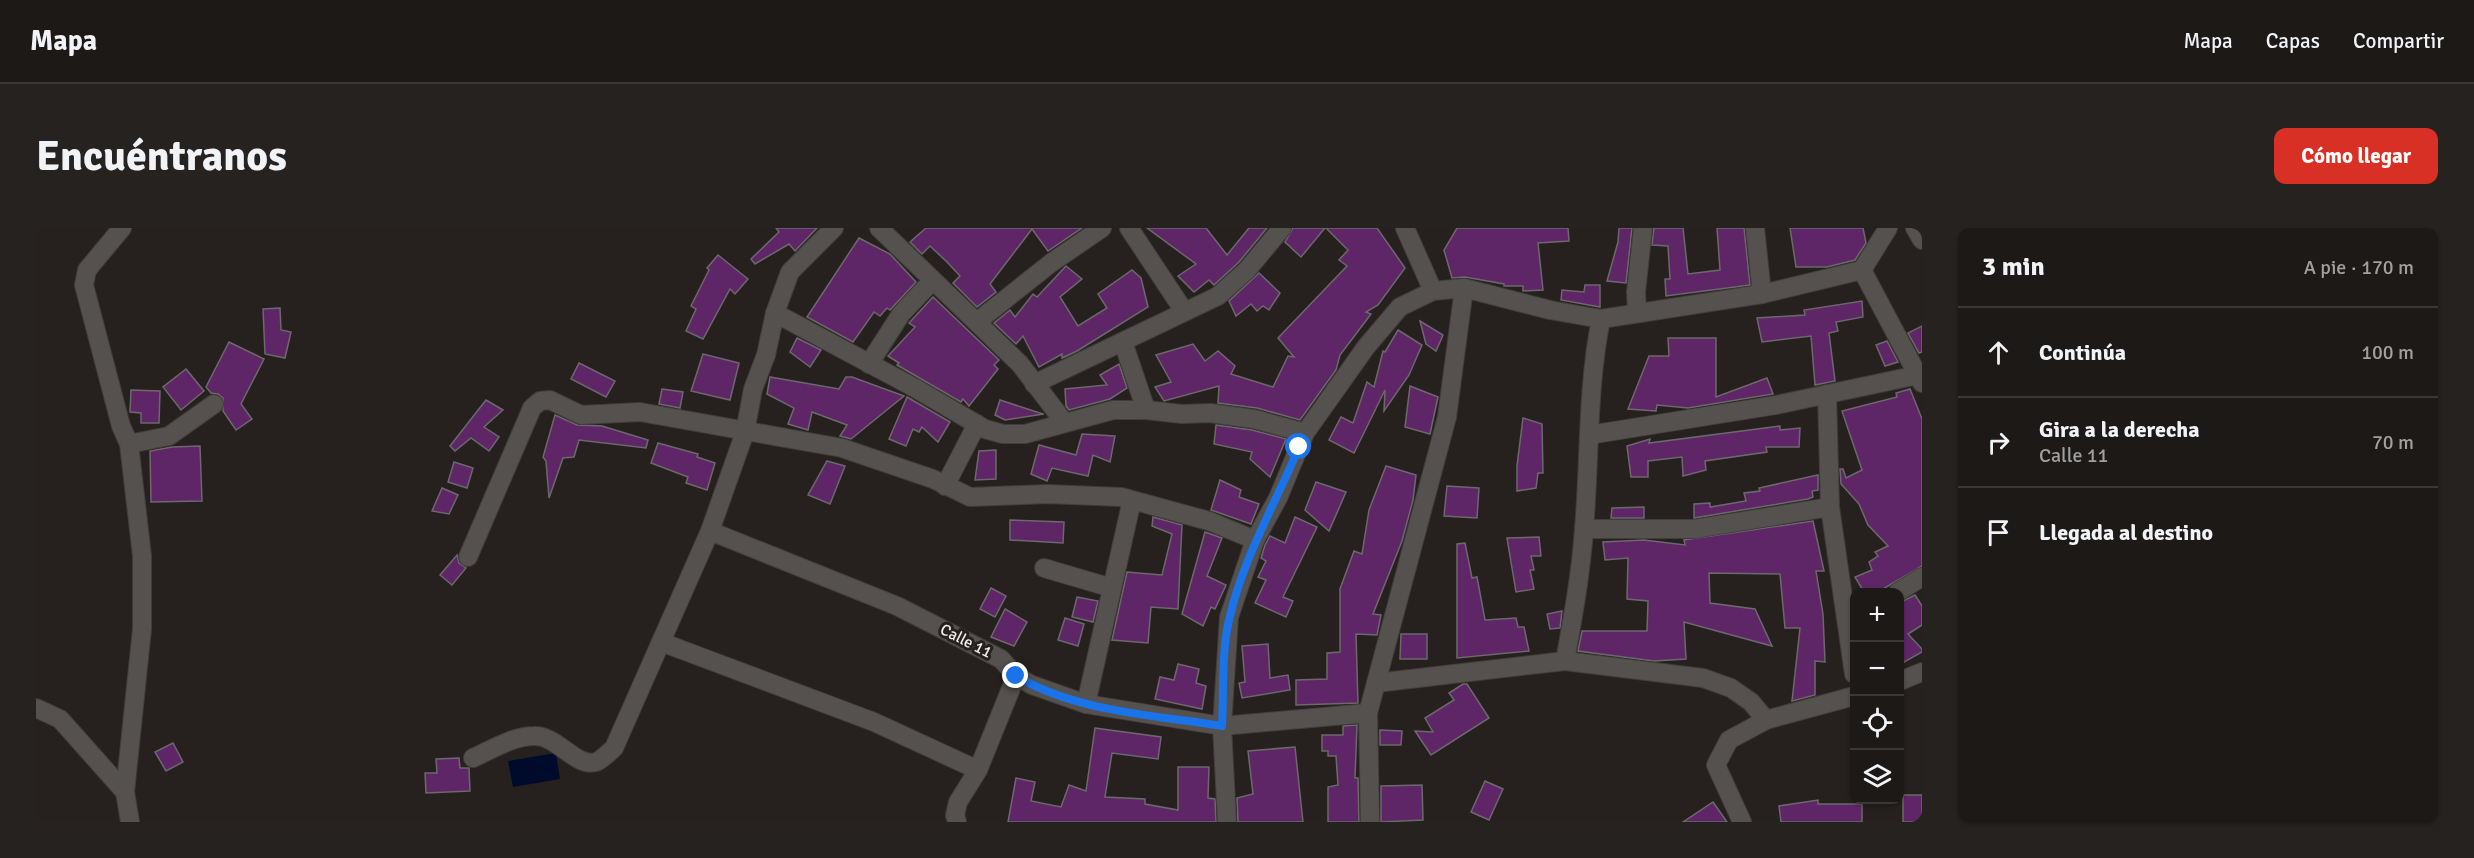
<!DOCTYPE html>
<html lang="es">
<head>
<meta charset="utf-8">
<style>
  :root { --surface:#1c1917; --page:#252220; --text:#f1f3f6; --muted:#a0a0a1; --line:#3a3836; --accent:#d93025 }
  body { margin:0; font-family:Signika,sans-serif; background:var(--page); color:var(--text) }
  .controls { position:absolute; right:18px; bottom:18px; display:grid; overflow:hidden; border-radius:12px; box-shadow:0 2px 4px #0004 }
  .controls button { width:54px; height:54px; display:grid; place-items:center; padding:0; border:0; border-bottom:2px solid var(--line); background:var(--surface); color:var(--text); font:30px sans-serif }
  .stop { position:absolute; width:18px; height:18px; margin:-14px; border:4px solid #1a73e8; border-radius:50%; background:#fff }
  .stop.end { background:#1a73e8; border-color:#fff; box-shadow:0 2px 6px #0008 }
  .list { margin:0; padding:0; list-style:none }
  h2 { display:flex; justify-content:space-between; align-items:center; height:78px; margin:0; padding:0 24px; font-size:26px }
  h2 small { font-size:20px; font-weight:400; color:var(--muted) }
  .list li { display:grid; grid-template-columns:39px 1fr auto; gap:18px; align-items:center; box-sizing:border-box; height:90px; padding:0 24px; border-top:2px solid var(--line) }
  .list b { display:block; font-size:22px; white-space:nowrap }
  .list p { margin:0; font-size:20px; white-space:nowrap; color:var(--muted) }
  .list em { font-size:20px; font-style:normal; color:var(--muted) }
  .icon { flex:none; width:33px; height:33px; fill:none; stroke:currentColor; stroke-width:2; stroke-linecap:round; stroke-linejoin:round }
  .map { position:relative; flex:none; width:1886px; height:594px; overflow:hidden; border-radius:12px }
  header { display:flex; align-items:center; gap:36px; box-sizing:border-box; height:84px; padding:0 30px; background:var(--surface); border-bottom:2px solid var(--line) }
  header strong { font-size:28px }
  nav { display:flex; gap:33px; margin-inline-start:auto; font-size:21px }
  .intro { display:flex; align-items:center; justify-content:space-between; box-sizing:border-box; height:144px; padding:0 36px }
  h1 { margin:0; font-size:42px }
  .button { padding:15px 27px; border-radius:12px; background:var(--accent); color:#fff; font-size:21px; font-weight:700 }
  main { display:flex; gap:36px; padding:0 36px }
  aside { flex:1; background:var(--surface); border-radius:12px; box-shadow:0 2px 4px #0004 }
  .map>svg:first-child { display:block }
</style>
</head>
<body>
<header>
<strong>Mapa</strong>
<nav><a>Mapa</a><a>Capas</a><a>Compartir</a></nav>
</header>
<div class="intro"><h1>Encuéntranos</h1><a class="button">Cómo llegar</a></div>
<main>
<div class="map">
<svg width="1886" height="594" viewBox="0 0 1886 594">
  <rect width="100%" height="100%" fill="#26211f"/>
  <polygon fill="#000b2b" points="520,525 524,551 477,559 472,533"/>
  <g fill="#5f2667" stroke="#6c686c" stroke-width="1.5">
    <polygon points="740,0 781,0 759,23 753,16 719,36 715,31 743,4"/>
    <polygon points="890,0 1046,0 1012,23 996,1 954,56 960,64 941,79 917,55 924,48 911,34 894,18 886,26 874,14"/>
    <polygon points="1111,0 1170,0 1191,27 1213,0 1231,0 1203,34 1178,57 1173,52 1158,64 1142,48 1160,36"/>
    <polygon points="1257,0 1289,0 1265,29 1249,14"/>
    <polygon points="1290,0 1341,0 1369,40 1342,77 1330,84 1335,86 1304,127 1300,142 1264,192 1221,180 1182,175 1183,158 1128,173 1119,159 1135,154 1120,127 1157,116 1169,133 1182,123 1199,138 1195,146 1237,159 1252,128 1258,129 1242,110 1311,38 1303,32 1312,22"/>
    <polygon points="1421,0 1532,0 1533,13 1502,15 1507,62 1487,63 1487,58 1468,58 1468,56 1429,49 1416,50 1408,22"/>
    <polygon points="1583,0 1596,0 1590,55 1571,53 1582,14"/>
    <polygon points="1618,0 1647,0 1652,46 1684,42 1681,0 1708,0 1714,57 1630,68 1629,51 1634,51 1632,18 1616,17"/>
    <polygon points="1754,0 1827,0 1830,15 1819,32 1791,39 1760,39"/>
    <polygon points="823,10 854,26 880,54 854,82 851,80 844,88 838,84 817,114 771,89"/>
    <polygon points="682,27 712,51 699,66 694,61 667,111 650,103 660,81 655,78 673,42 671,40"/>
    <polygon points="1030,38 1046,51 1024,69 1042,98 1071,80 1062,66 1096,42 1105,50 1112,79 1041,123 1026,130 1026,126 1003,139 987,108 980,116 958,95 974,82 979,89 997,66 1001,69"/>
    <polygon points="1223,45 1244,65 1233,82 1227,78 1221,83 1215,76 1200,88 1193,73"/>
    <polygon points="1549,57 1564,57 1564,79 1525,72 1526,62 1548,64"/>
    <polygon points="897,69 963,132 958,137 962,141 933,178 927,171 925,174 861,137 863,135 852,128 879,99 873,95"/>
    <polygon points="1826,73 1827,89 1800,94 1802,103 1793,105 1799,153 1779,157 1775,108 1726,114 1721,90 1769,87 1768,82"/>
    <polygon points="244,80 245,102 255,104 249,130 229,126 227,81"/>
    <polygon points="1384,93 1407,107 1400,123 1390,116"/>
    <polygon points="1886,98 1886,124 1883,125 1872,105"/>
    <polygon points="1362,102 1386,117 1373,147 1348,183 1349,162 1318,225 1293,212 1305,189 1317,195 1331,154 1338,159 1347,123 1349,124"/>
    <polygon points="761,110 785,122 774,139 754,124"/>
    <polygon points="1632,110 1680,110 1680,169 1731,150 1737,166 1652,180 1621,177 1620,183 1592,181 1613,128 1633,128"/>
    <polygon points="1851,113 1862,134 1849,138 1840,117"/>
    <polygon points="193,114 228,131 205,176 216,191 200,202 187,183 187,170 182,166 175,165 170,159"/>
    <polygon points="667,126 703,135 694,172 655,163"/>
    <polygon points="543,135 579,153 570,169 535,151"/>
    <polygon points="1083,136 1091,160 1074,171 1033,182 1030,178 1029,161 1071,157 1064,147"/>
    <polygon points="150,141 168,163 145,182 127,159"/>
    <polygon points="734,149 803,161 810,149 816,149 868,168 815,211 804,208 811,197 776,184 772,202 752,196 758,180 731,166"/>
    <polygon points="1374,158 1402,169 1394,206 1369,199"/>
    <polygon points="626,161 647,164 644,180 623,176"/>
    <polygon points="1874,161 1886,191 1886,338 1842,364 1828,364 1819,349 1836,342 1833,334 1842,328 1839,324 1852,318 1832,297 1823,276 1805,256 1804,241 1807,241 1810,250 1826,242 1806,183 1861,169 1860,165"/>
    <polygon points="95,162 124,163 123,195 105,195 105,185 94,184"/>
    <polygon points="871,169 914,194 902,214 886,199 883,204 877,201 870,218 853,211"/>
    <polygon points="450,172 467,182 448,199 463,209 453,223 435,210 419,223 414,218"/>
    <polygon points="964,172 1007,186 1008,186 969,192 959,187"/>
    <polygon points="519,187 541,197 566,198 612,212 610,220 543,212 538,229 527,230 513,270 510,233 507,229"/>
    <polygon points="1487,190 1506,196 1507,245 1502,245 1500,260 1481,263 1481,238"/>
    <polygon points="1180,197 1216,202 1250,211 1234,249 1214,231 1216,224 1178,216"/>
    <polygon points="1744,198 1744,202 1764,200 1763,219 1730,219 1731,224 1669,233 1670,242 1647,248 1646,229 1612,233 1612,249 1595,249 1591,218 1614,211 1613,215"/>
    <polygon points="1046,206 1079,208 1074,234 1057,227 1052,248 1016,240 1011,253 995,246 1003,217 1040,227"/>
    <polygon points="622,215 662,226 661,229 679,235 671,262 650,255 652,249 615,235"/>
    <polygon points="164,218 166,273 115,274 114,223 136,219"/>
    <polygon points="960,222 960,251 939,252 943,223"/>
    <polygon points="791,233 809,238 794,276 772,267"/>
    <polygon points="418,234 437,240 431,260 412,254"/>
    <polygon points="1350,238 1380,247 1377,272 1366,313 1337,386 1345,387 1341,407 1320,406 1322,475 1260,477 1260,452 1291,451 1291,425 1304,424 1304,361 1318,323 1326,326 1333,282"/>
    <polygon points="1782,247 1782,262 1776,263 1777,269 1772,271 1658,290 1658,276 1674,275 1674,279 1710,273 1708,265 1724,263 1723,260"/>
    <polygon points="1184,252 1205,262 1203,269 1223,276 1215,296 1175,282"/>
    <polygon points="1280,254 1310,264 1293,303 1269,282"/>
    <polygon points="1411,258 1443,260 1441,290 1408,288"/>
    <polygon points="406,260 422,267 413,286 396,283"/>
    <polygon points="1608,279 1608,290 1575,290 1576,280"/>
    <polygon points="1117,289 1146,297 1142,381 1115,379 1112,415 1076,412 1091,344 1126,347 1136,306 1116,298"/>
    <polygon points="1259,289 1281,299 1247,369 1257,373 1250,389 1219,375 1230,352 1222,349 1230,333 1225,330 1229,317 1234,308 1249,315"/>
    <polygon points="974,292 1028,294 1027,315 974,312"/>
    <polygon points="1777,293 1788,343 1780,343 1787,386 1789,434 1779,433 1779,467 1756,473 1764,400 1749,400 1744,346 1673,345 1674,375 1719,381 1736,418 1648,394 1650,431 1618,433 1542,423 1546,403 1611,403 1612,373 1591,371 1592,330 1569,332 1567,314 1608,312 1649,317 1648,312"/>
    <polygon points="1169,304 1186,310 1171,348 1190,357 1179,381 1175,379 1167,398 1146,386"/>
    <polygon points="1503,309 1505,328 1495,328 1498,342 1494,342 1498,361 1480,364 1471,310"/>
    <polygon points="1429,315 1436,350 1441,349 1449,392 1480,390 1482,399 1488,399 1493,423 1421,430 1421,316"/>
    <polygon points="421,327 423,335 430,340 416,357 404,347"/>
    <polygon points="955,360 970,368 959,389 944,381"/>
    <polygon points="1879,367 1886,378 1886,397 1872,406 1886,421 1886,424 1863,437 1863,375"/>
    <polygon points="1041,369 1062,373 1057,394 1036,389"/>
    <polygon points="969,381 991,394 978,418 955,409"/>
    <polygon points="1526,383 1524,400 1514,401 1511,386"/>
    <polygon points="1029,390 1048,396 1042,418 1022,412"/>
    <polygon points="1365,406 1391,406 1391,431 1364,431"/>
    <polygon points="1232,416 1234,450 1252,447 1254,462 1206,470 1203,455 1209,454 1206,418"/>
    <polygon points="1142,436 1163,441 1160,455 1170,458 1166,481 1119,471 1124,449 1138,452"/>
    <polygon points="1427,456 1431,456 1453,490 1395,527 1379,503 1397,504 1389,490 1418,472 1413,465"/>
    <polygon points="1321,497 1319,550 1322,550 1323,594 1292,594 1292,559 1302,557 1300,528 1292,528 1292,523 1286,523 1286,507 1307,507 1307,498"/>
    <polygon points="1059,500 1125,509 1122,531 1076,525 1069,569 1109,571 1109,576 1142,582 1142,539 1173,539 1172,570 1179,571 1180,594 972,594 980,550 999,554 995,573 1025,579 1033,557 1050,563"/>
    <polygon points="1344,502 1366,503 1365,517 1344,517"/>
    <polygon points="137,515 147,534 130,543 119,524"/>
    <polygon points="1259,519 1267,594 1202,594 1201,570 1217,566 1212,523"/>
    <polygon points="423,530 424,540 433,540 434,563 390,565 389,545 401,545 400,531"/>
    <polygon points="1449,553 1467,561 1453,592 1435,584"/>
    <polygon points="1386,557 1387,592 1345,594 1345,558"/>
    <rect x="1867" y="567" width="19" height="27"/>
    <polygon points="1782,572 1782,576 1826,576 1826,594 1745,594 1743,578"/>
    <polygon points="1677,574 1691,594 1647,594"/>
  </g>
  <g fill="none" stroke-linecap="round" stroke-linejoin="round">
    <g stroke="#413d3b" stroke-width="20">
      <g id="minor">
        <polyline points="86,0 51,42 48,57 85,198 93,216 106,328 106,401 89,564 94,594"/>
        <polyline points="798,0 754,44 739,85 879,160 949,201 967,206 989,206 1077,182 1110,182 1146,186 1174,185 1218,191 1269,205"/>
        <polyline points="843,0 984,136 1028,194"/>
        <polyline points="1093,0 1148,83"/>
        <polyline points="1369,0 1397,63"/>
        <polyline points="1719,0 1726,66"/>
        <polyline points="1879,0 1886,12"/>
        <polyline points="1826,42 1886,155"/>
        <polyline points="1826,42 1852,0"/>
        <polyline points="1601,85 1600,64 1607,0"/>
        <polyline points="942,93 1015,35 1066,0"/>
        <polyline points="1087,114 1110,182"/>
        <polyline points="833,136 865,86 896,53"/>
        <polyline points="998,156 1182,68 1211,42 1246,0"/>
        <polyline points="1791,166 1794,279 1818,446"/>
        <polyline points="1553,207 1740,177 1882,147"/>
        <polyline points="93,216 133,208 178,176"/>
        <polyline points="909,258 941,196"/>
        <polyline points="1548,301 1658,301 1794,279"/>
        <polyline points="674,303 861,378 965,431 980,448 996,457 1050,476 1186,498 1332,485"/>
        <polyline points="432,329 496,180 504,173 514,172 545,187 604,184 806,220 897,251 934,269 1011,266 1085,269 1173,293 1219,312"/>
        <polyline points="1008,340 1076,360"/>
        <polyline points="1862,364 1886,349"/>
        <polyline points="625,414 838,494 942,542"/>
        <path d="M1529,433C1537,389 1545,345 1548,301C1554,231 1551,160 1565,91"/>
        <polyline points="1864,453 1886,444"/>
        <polyline points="1340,455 1529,433 1667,450 1695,460 1715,474 1730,492"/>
        <polyline points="1050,476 1096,272"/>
        <polyline points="0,480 24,491 89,564"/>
        <path d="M437,530C455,522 477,508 498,508C521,507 540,540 560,534C566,532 573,524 578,520L674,303L709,204L717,161L730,127L739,85"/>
        <polyline points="921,594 919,587 922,574 942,542 980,448"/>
        <polyline points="1191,594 1186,498 1193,389 1219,312 1242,270 1269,205 1330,119 1364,79 1397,63 1428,60 1514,82 1565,91 1726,66 1826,42"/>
        <polyline points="1334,594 1332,485 1411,189 1428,60"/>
        <polyline points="1706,594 1680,537 1693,512 1730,492 1818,468"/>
      </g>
    </g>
    <use href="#minor" stroke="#55514e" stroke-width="18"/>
  </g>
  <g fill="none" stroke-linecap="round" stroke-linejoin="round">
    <path stroke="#1a73e8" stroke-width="8" d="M980,448C1041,484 1118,487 1186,498C1188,462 1185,422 1194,388C1208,328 1240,275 1263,219"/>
  </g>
  <g text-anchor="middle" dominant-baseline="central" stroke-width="6" stroke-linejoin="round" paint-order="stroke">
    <g font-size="16" fill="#f1eeec" stroke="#26211f">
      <text transform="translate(930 413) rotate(27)">Calle 11</text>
    </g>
  </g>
</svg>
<div class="controls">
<button>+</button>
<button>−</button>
<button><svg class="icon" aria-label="locate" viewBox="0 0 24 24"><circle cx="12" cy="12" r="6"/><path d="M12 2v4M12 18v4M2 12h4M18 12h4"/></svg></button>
<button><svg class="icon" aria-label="layers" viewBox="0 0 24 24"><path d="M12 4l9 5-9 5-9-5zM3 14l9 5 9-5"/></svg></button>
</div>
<div class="stop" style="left:1263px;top:219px"></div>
<div class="stop end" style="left:980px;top:448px"></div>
</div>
<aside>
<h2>3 min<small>A pie · 170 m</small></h2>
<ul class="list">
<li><svg class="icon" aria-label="ahead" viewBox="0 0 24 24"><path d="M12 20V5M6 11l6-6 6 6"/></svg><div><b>Continúa</b></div><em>100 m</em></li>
<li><svg class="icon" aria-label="right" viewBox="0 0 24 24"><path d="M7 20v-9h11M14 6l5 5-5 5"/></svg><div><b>Gira a la derecha</b><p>Calle 11</p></div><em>70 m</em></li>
<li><svg class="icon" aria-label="arrive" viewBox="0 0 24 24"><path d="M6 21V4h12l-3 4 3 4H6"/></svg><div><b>Llegada al destino</b></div></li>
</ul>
</aside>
</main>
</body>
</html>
